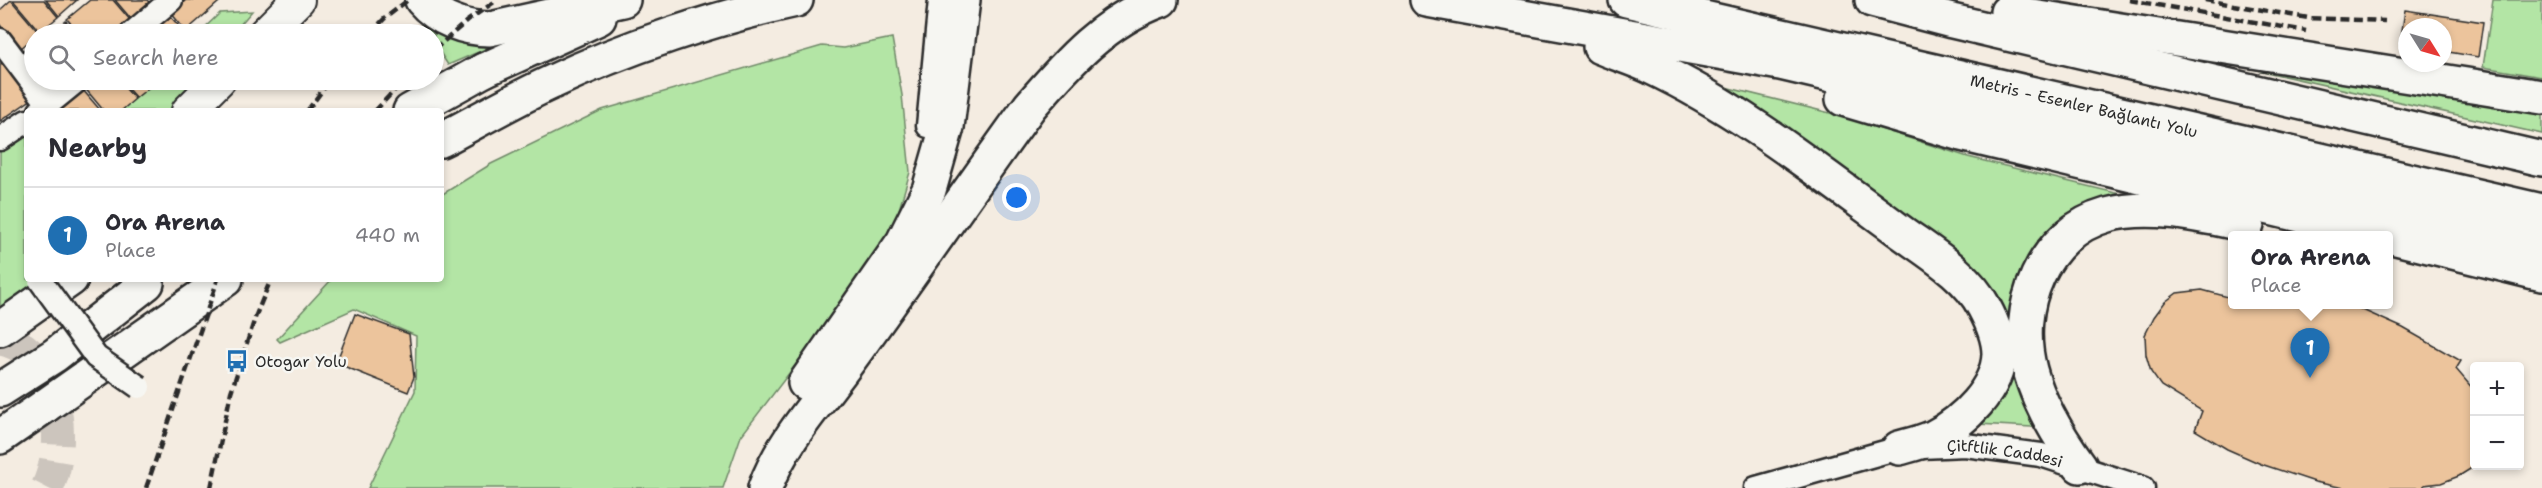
<!DOCTYPE html>
<html lang="en">
<head>
<meta charset="utf-8">
<style>
  :root { --surface:#fff; --page:#f2f2f3; --text:#2b2b33; --muted:#7c7c81; --line:#e1e1e2; --accent:#1f6fb2 }
  body { margin:0; font-family:"Shantell Sans",sans-serif; background:var(--page); color:var(--text) }
  .controls { position:absolute; right:18px; bottom:18px; display:grid; overflow:hidden; border-radius:6px; box-shadow:0 3px 9px #0003 }
  .controls button { width:54px; height:54px; display:grid; place-items:center; padding:0; border:0; border-bottom:2px solid var(--line); background:var(--surface); color:var(--text); font:30px sans-serif }
  .compass { position:absolute; left:2398px; top:18px; width:54px; height:54px; border-radius:50%; background:var(--surface); box-shadow:0 3px 9px #0003; rotate:127deg }
  .you { position:absolute; left:1017px; top:198px; width:21px; height:21px; margin:-15px; border:4px solid #fff; border-radius:50%; background:#1a73e8; box-shadow:0 0 0 9px #1a73e833 }
  .badge { display:grid; place-items:center; width:39px; height:39px; border-radius:50%; background:var(--accent); color:#fff; font-size:20px; font-weight:700 }
  .pin { position:absolute; translate:-50% -50px; filter:drop-shadow(0 2px 3px #0008) }
  .pin::after { content:''; position:absolute; top:32px; width:21px; height:18px; background:inherit; clip-path:polygon(0 0,100% 0,50% 100%) }
  .popup { position:absolute; left:2228px; top:231px; width:165px; height:78px; box-sizing:border-box; display:grid; place-content:center; border-radius:6px; background:var(--surface); filter:drop-shadow(0 2px 4px #0005); font-size:20px; white-space:nowrap; color:var(--muted) }
  .popup b { font-size:22px; color:var(--text) }
  .popup::after { content:''; position:absolute; left:50%; top:100%; margin-left:-12px; border:12px solid transparent; border-top-color:var(--surface) }
  .list { margin:0; padding:0; list-style:none }
  h2 { display:flex; justify-content:space-between; align-items:center; height:78px; margin:0; padding:0 24px; font-size:26px }
  h2 small { font-size:20px; font-weight:400; color:var(--muted) }
  .list li { display:grid; grid-template-columns:39px 1fr auto; gap:18px; align-items:center; box-sizing:border-box; height:96px; padding:0 24px; border-top:2px solid var(--line) }
  .list b { display:block; font-size:22px; white-space:nowrap }
  .list p { margin:0; font-size:20px; white-space:nowrap; color:var(--muted) }
  .list em { font-size:20px; font-style:normal; color:var(--muted) }
  .icon { flex:none; width:33px; height:33px; fill:none; stroke:currentColor; stroke-width:2; stroke-linecap:round; stroke-linejoin:round }
  .map { position:relative; flex:none; width:2542px; height:488px; overflow:hidden }
  .search { position:absolute; background:var(--surface); box-shadow:0 3px 9px #0003; left:24px; top:24px; width:420px; height:66px; display:flex; align-items:center; gap:15px; box-sizing:border-box; padding:0 21px; border-radius:33px; color:var(--muted); font-size:22px }
  .panel { position:absolute; background:var(--surface); box-shadow:0 3px 9px #0003; left:24px; top:108px; width:420px; height:174px; border-radius:6px }
  .map>svg:first-child { display:block }
</style>
</head>
<body>
<div class="map">
<svg width="2542" height="488" viewBox="0 0 2542 488">
  <rect width="100%" height="100%" fill="#f4ece1"/>
  <filter id="ink" filterUnits="userSpaceOnUse"><feTurbulence type="fractalNoise" baseFrequency=".0167" numOctaves="2"/><feDisplacementMap in="SourceGraphic" scale="12" xChannelSelector="R" yChannelSelector="G"/><feConvolveMatrix kernelMatrix="1 2 1 2 8 2 1 2 1" color-interpolation-filters="sRGB"/></filter>
  <g filter="url(#ink)">
    <g fill="#b3e5a5" stroke="#6f8868" stroke-width="1.5">
      <polygon points="2493,0 2542,0 2542,77 2483,67"/>
      <polygon points="252,11 232,34 198,34 220,13"/>
      <polygon points="420,22 445,34 536,27 448,65 434,43 434,34 428,34"/>
      <polygon points="892,38 902,95 910,172 893,230 829,321 741,436 723,488 368,488 415,391 416,336 354,309 280,342 277,339 332,279 441,279 441,195 491,164 602,110 822,46 844,48"/>
      <polygon points="2244,67 2473,96 2542,108 2542,134"/>
      <polygon points="153,80 195,80 169,111 121,111"/>
      <polygon points="1721,86 1834,114 1968,157 2120,194 2099,200 2078,210 2009,324 1998,295 1973,267 1721,93"/>
      <polygon points="27,126 27,279 52,279 0,317 0,144"/>
      <polygon points="2014,371 2048,428 1978,424"/>
    </g>
    <g fill="#ecc49c" stroke="#2b2b2b" stroke-width="1.5">
      <polygon points="11,0 39,33 20,49 0,25 0,10"/>
      <polygon points="13,0 44,0 58,17 40,32"/>
      <polygon points="46,0 77,0 59,16"/>
      <polygon points="90,0 113,0 131,21 114,34 80,34 67,19"/>
      <polygon points="115,0 147,0 151,4 132,20"/>
      <polygon points="186,0 218,0 219,2 186,31 171,13"/>
      <polygon points="2405,10 2483,22 2478,57 2443,51 2443,27 2407,27 2407,45 2400,44"/>
      <polygon points="169,15 186,34 146,34"/>
      <polygon points="66,21 77,34 50,34"/>
      <polygon points="34,48 34,75 22,59"/>
      <polygon points="5,60 32,99 0,121 0,64"/>
      <polygon points="38,80 62,80 48,91"/>
      <polygon points="93,80 118,80 135,99 121,111 104,111 84,87"/>
      <polygon points="120,80 158,80 136,98"/>
      <polygon points="82,89 101,111 55,111"/>
      <polygon points="2202,290 2232,298 2232,304 2349,304 2403,328 2461,361 2456,369 2474,390 2475,466 2459,476 2441,483 2424,485 2424,488 2344,488 2315,482 2261,464 2227,449 2195,430 2202,411 2161,386 2151,372 2146,355 2145,335 2154,317 2165,302 2177,293"/>
      <polygon points="355,314 409,334 414,377 408,392 336,363"/>
    </g>
    <g fill="none" stroke-linecap="round" stroke-linejoin="round">
      <path stroke="#ccc5bd" stroke-width="33" stroke-dasharray="33 16" stroke-linecap="butt" d="M0,339C58,348 69,445 47,488"/>
      <g stroke="#2b2b2b" stroke-width="27">
        <g id="street">
          <polyline points="940,0 928,126 947,127"/>
          <polyline points="131,34 171,0"/>
          <polyline points="0,40 49,105"/>
          <polyline points="40,111 78,80"/>
          <polyline points="0,139 27,121"/>
          <path id="s1" d="M1756,488L1899,448L1965,445L2041,455L2143,488"/>
        </g>
      </g>
      <g stroke="#2b2b2b" stroke-width="36">
        <g id="secondary">
          <polyline points="264,34 298,0"/>
          <polyline points="188,111 219,80"/>
        </g>
      </g>
      <g stroke="#2b2b2b" stroke-width="38">
        <g id="primary">
          <polyline points="410,111 484,70"/>
          <polyline points="0,329 71,279"/>
          <polyline points="0,390 55,355 147,283"/>
          <polyline points="0,437 45,406"/>
        </g>
      </g>
      <g stroke="#2b2b2b" stroke-width="38">
        <g id="highway">
          <path d="M422,0C438,19 465,29 490,29L623,0"/>
          <polyline points="1427,0 1780,63 2542,241"/>
          <path id="s2" d="M1626,0L2542,211"/>
          <polyline points="1872,0 1952,21 2542,159"/>
          <polyline points="2007,12 2542,97"/>
          <path d="M1600,47C1617,54 1635,59 1651,67C1738,108 1815,169 1893,226C1923,249 1966,272 1984,307C1991,320 1999,339 1999,354C1998,389 1963,422 1934,437C1923,442 1910,445 1899,448"/>
          <polyline points="484,70 599,18"/>
          <polyline points="1843,99 1961,134 2387,236"/>
          <path d="M441,140C477,121 513,100 550,83C623,48 717,17 796,0"/>
          <polyline points="2388,236 2542,274"/>
          <polyline points="805,383 903,242 929,190 947,127 963,0"/>
          <polyline points="45,406 226,279"/>
          <path d="M2080,466C2059,437 2039,405 2030,370C2013,308 2042,233 2107,215C2151,203 2203,216 2247,225"/>
          <path d="M765,488C783,439 820,401 850,359C911,275 969,190 1030,106C1067,63 1105,20 1161,0"/>
        </g>
      </g>
      <use href="#street" stroke="#f6f6f2" stroke-width="22"/>
      <use href="#secondary" stroke="#f6f6f2" stroke-width="32"/>
      <use href="#primary" stroke="#f6f6f2" stroke-width="33"/>
      <use href="#highway" stroke="#f6f6f2" stroke-width="33"/>
      <g stroke="#2b2b2b" stroke-width="4.5" stroke-dasharray="9 4.5" stroke-linecap="butt">
        <polyline points="2129,0 2306,31"/>
        <polyline points="2205,0 2308,18 2385,21"/>
        <polyline points="370,34 384,19 408,0"/>
        <polyline points="434,50 467,21 497,0"/>
        <polyline points="307,111 330,80"/>
        <polyline points="375,111 404,80"/>
        <polyline points="146,488 218,279"/>
        <polyline points="211,488 231,392 256,315 271,279"/>
      </g>
      <g stroke="#2b2b2b" stroke-width="27" stroke-linecap="butt">
        <polyline id="street-bridge" points="40,280 96,357 139,387"/>
      </g>
      <use href="#street-bridge" stroke="#f6f6f2" stroke-width="22"/>
    </g>
  </g>
  <defs>
    <g id="bus-bare" transform="scale(1.8)"><path d="M-5-6H5V4H4V6H2V4H-2V6H-4V4H-5ZM-3.5-4V0h7V-4ZM-3.5 1.2v1.5H-2V1.2ZM2 1.2v1.5H3.5V1.2Z" fill="#1f6fb2" stroke="#f6f6f2" stroke-width="2.5" paint-order="stroke"/></g>
  </defs>
  <g fill-rule="evenodd">
    <use href="#bus-bare" x="237" y="361"/>
  </g>
  <g text-anchor="middle" dominant-baseline="central" stroke-width="5" stroke-linejoin="round" paint-order="stroke">
    <g font-size="16" fill="#2b2b2b" stroke="#f6f6f2">
      <text stroke="none"><textPath href="#s2" startOffset="470">Metris - Esenler Bağlantı Yolu</textPath></text>
      <text stroke="none"><textPath href="#s1" startOffset="255">Çitftlik Caddesi</textPath></text>
    </g>
    <g font-size="16" fill="#2b2b2b" stroke="#f6f6f2" text-anchor="start">
      <text x="255" y="361">Otogar Yolu</text>
    </g>
  </g>
</svg>
<div class="controls">
<button>+</button>
<button>−</button>
</div>
<svg class="compass" viewBox="-18 -18 36 36"><path d="M0-13l5 13h-10z" fill="#e53935"/><path d="M0 13l5-13h-10z" fill="#7c7c81"/></svg>
<div class="you"></div>
<div class="pin badge" style="left:2310px;top:378px">1</div>
<div class="popup"><b>Ora Arena</b>Place</div>
<div class="search"><svg class="icon" aria-label="search" viewBox="0 0 24 24"><circle cx="10" cy="10" r="6"/><path d="M15 15l6 6"/></svg>Search here</div>
<section class="panel">
<h2>Nearby<small></small></h2>
<ul class="list">
<li><span class="badge">1</span><div><b>Ora Arena</b><p>Place</p></div><em>440 m</em></li>
</ul>
</section>
</div>
</body>
</html>
